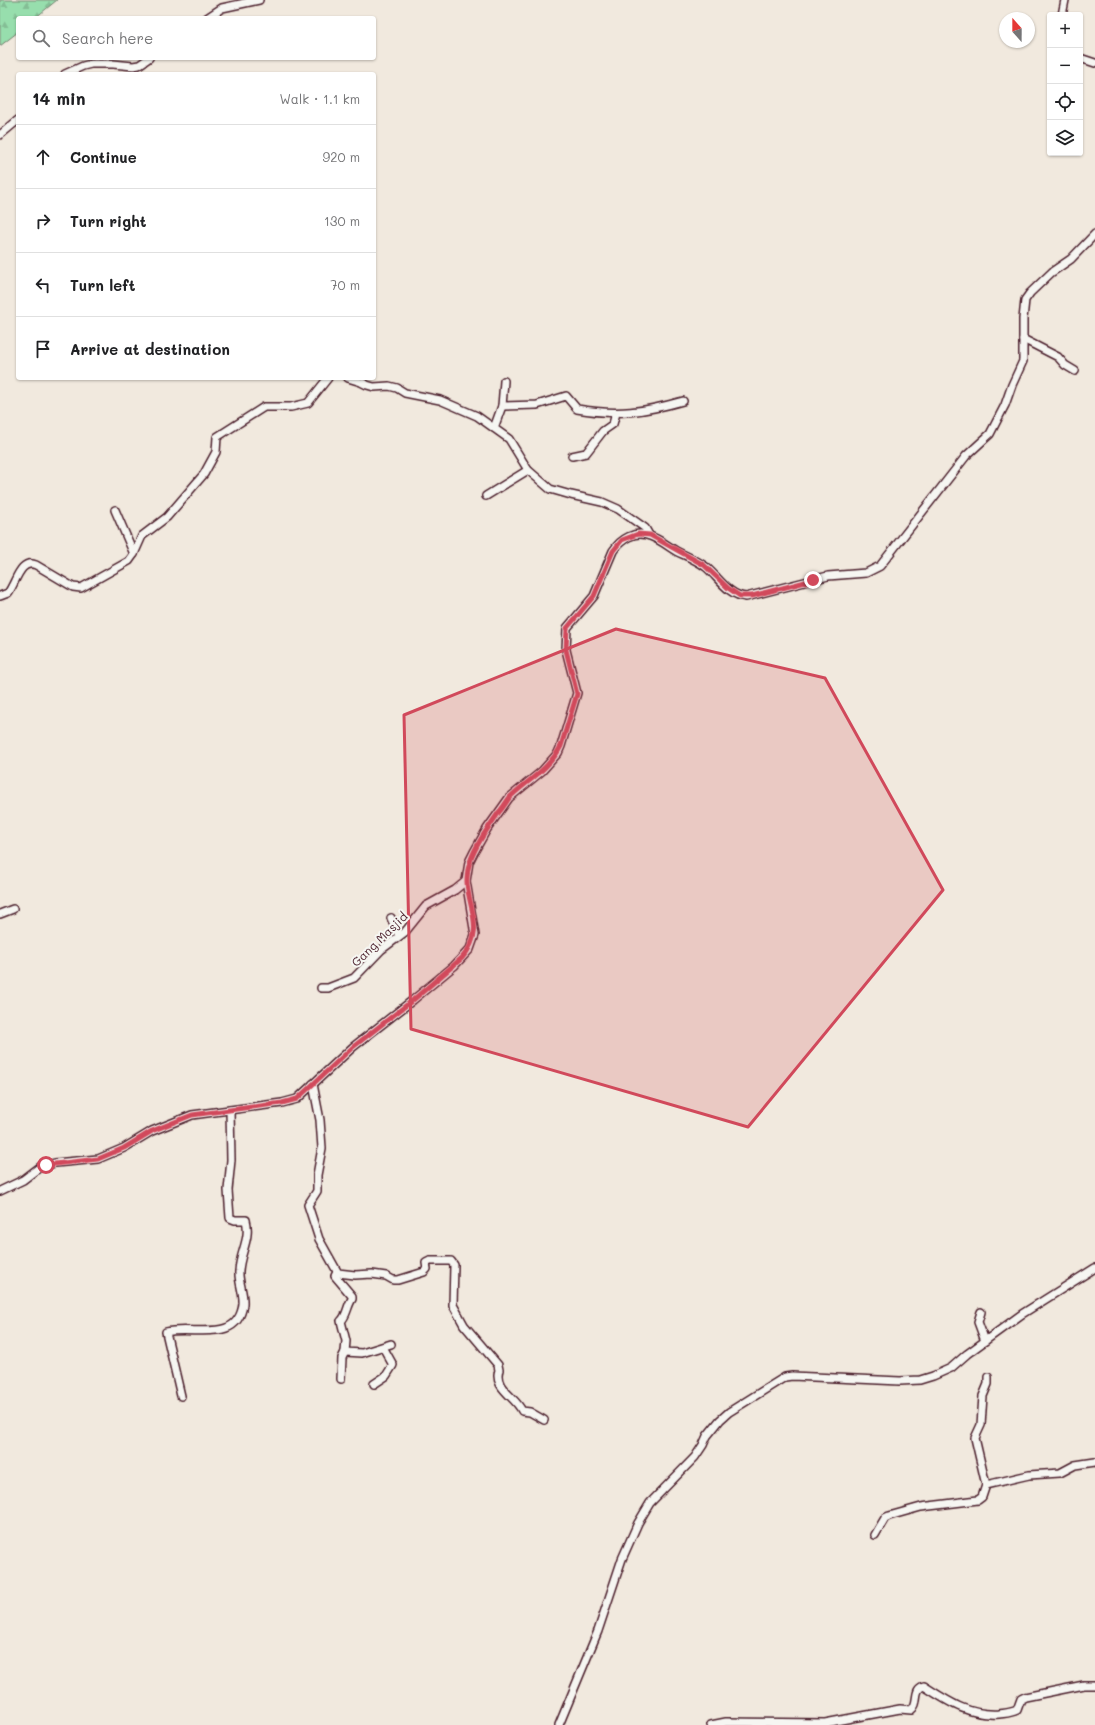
<!DOCTYPE html>
<html lang="en">
<head>
<meta charset="utf-8">
<style>
  :root { --surface:#fff; --page:#f6f6f6; --text:#202124; --muted:#757577; --line:#e0e0e0 }
  body { margin:0; font-family:Mali,sans-serif; background:var(--page); color:var(--text) }
  .controls { position:absolute; right:12px; top:12px; display:grid; overflow:hidden; border-radius:4px; box-shadow:0 1px 3px #0004 }
  .controls button { width:36px; height:36px; display:grid; place-items:center; padding:0; border:0; border-bottom:1px solid var(--line); background:var(--surface); color:var(--text); font:20px sans-serif }
  .compass { position:absolute; left:999px; top:12px; width:36px; height:36px; border-radius:50%; background:var(--surface); box-shadow:0 1px 3px #0004; rotate:339deg }
  .stop { position:absolute; width:12px; height:12px; margin:-9px; border:3px solid #d1495b; border-radius:50%; background:#fff }
  .stop.end { background:#d1495b; border-color:#fff; box-shadow:0 1px 4px #0008 }
  .list { margin:0; padding:0; list-style:none }
  h2 { display:flex; justify-content:space-between; align-items:center; height:52px; margin:0; padding:0 16px; font-size:17px }
  h2 small { font-size:13px; font-weight:400; color:var(--muted) }
  .list li { display:grid; grid-template-columns:26px 1fr auto; gap:12px; align-items:center; box-sizing:border-box; height:64px; padding:0 16px; border-top:1px solid var(--line) }
  .list b { display:block; font-size:15px; white-space:nowrap }
  .list em { font-size:13px; font-style:normal; color:var(--muted) }
  .icon { flex:none; width:22px; height:22px; fill:none; stroke:currentColor; stroke-width:2; stroke-linecap:round; stroke-linejoin:round }
  .map { position:relative; flex:none; width:1095px; height:1725px; overflow:hidden }
  .search { position:absolute; background:var(--surface); box-shadow:0 1px 3px #0004; left:16px; top:16px; width:360px; height:44px; display:flex; align-items:center; gap:10px; box-sizing:border-box; padding:0 14px; border-radius:4px; color:var(--muted); font-size:15px }
  .panel { position:absolute; background:var(--surface); box-shadow:0 1px 3px #0004; left:16px; top:72px; width:360px; height:308px; border-radius:4px }
  .map>svg:first-child { display:block }
</style>
</head>
<body>
<div class="map">
<svg width="1095" height="1725" viewBox="0 0 1095 1725">
  <defs>
    <pattern id="forest-firs" width="22" height="20" patternUnits="userSpaceOnUse"><rect width="22" height="20" fill="#97dead"/><path d="M5 1l3.5 6h-7zM16 11l3.5 6h-7z" fill="#84be95"/></pattern>
  </defs>
  <rect width="100%" height="100%" fill="#f1e9de"/>
  <filter id="ink" filterUnits="userSpaceOnUse"><feTurbulence type="fractalNoise" baseFrequency=".025" numOctaves="2"/><feDisplacementMap in="SourceGraphic" scale="8" xChannelSelector="R" yChannelSelector="G"/><feConvolveMatrix kernelMatrix="1 2 1 2 8 2 1 2 1" color-interpolation-filters="sRGB"/></filter>
  <g filter="url(#ink)">
    <polygon fill="url(#forest-firs)" stroke="#707e6c" points="0,0 57,0 35,18 18,18 18,32 0,46"/>
    <g fill="none" stroke-linecap="round" stroke-linejoin="round">
      <g stroke="#4a1f2b" stroke-width="10">
        <g id="street">
          <polyline points="1062,15 1065,0"/>
          <polyline points="207,18 222,8 259,0"/>
          <polyline points="1080,58 1095,63"/>
          <polyline points="65,74 83,66 91,64 113,64 133,66 139,65 149,58"/>
          <polyline points="0,135 18,120"/>
          <polyline points="1023,339 1058,357 1065,365 1075,371"/>
          <polyline points="348,378 361,382 367,385 374,387 389,386 397,388 405,393 440,400 477,416 509,439 528,470 550,489 571,495 602,502 618,509 645,528 649,535"/>
          <path d="M502,406L537,405L566,396L577,409C618,416 644,412 683,401"/>
          <polyline points="494,428 502,406 504,381"/>
          <polyline points="572,456 586,453 603,431 613,424 616,413"/>
          <polyline points="486,496 528,470"/>
          <polyline points="115,510 134,554"/>
          <path d="M0,596L8,593C16,583 20,558 36,565L73,587L81,588L129,561L134,554L142,536L167,517L204,474L216,452L217,437L264,407H291L308,403L328,378"/>
          <polyline points="0,914 13,909"/>
          <polyline points="391,918 399,936"/>
          <polyline points="321,988 328,988 354,978 381,950 405,932 426,906 455,890 466,881"/>
          <path d="M313,1084L320,1120L322,1148L317,1175V1191L308,1205L319,1239L338,1273L355,1275L372,1274L386,1276L393,1280H398L424,1272L427,1269L426,1263L430,1261H451L454,1265L453,1305L464,1325L498,1365L499,1370C493,1388 515,1396 522,1411L530,1412L544,1420"/>
          <path d="M0,1191L23,1180L40,1167L55,1163L98,1159L124,1148L152,1131L192,1115L282,1103L297,1099L353,1047L413,1000L454,966L470,949L475,935L466,881L469,862L474,852L487,829L509,798L542,771L558,753L561,746L577,693L566,650L567,628L594,596L613,551C621,539 635,530 650,536C659,539 668,546 676,551C686,556 697,560 706,567C719,578 728,595 746,597L828,576L866,573L880,566L966,456L990,434L1005,405L1012,385L1023,361V319L1025,300L1030,293L1052,272L1071,259L1095,234"/>
          <path d="M337,1272L335,1276L352,1296V1299C347,1306 347,1316 341,1321L346,1341L345,1352L362,1353L391,1344"/>
          <polyline points="981,1312 978,1322 985,1341"/>
          <polyline points="341,1379 342,1358 345,1352"/>
          <polyline points="374,1384 386,1376 393,1365 383,1347"/>
          <path d="M181,1396L166,1332C192,1325 238,1345 243,1304C244,1293 238,1281 239,1271C240,1252 251,1239 246,1220H235L230,1218L228,1190L231,1160L230,1110"/>
          <polyline points="986,1485 1029,1475 1060,1473 1075,1465 1095,1462"/>
          <polyline points="875,1535 885,1518 889,1516 921,1507 978,1500 982,1497 986,1485 975,1438 981,1425 983,1396 988,1384 988,1377"/>
          <polyline points="559,1725 598,1631 622,1559 638,1523 650,1503 695,1457 703,1445 707,1436 720,1420 729,1412 785,1377 792,1376 900,1381 920,1380 933,1376 951,1368 967,1354 1022,1314 1095,1268"/>
          <path d="M711,1725L726,1722L825,1723L900,1709L911,1710C920,1704 912,1689 924,1686C949,1702 969,1716 999,1714C1006,1713 1011,1713 1017,1710L1021,1699L1025,1697L1084,1685H1095"/>
        </g>
      </g>
      <use href="#street" stroke="#f6f6f2" stroke-width="7"/>
    </g>
  </g>
  <g fill="none" stroke-linecap="round" stroke-linejoin="round" filter="url(#ink)">
    <path stroke="#d1495b" stroke-width="5" d="M46,1165L98,1159L124,1148L152,1131L192,1115L282,1103L297,1099L353,1047L413,1000L462,958C492,923 457,898 470,862C476,844 488,828 499,812C503,808 506,802 510,797C528,780 549,769 561,746L577,694L566,650L567,628L594,596L613,551L622,540L638,534L650,535L704,565L728,588L740,596H752L813,580"/>
  </g>
  <path fill="#d1495b" fill-opacity="0.2" stroke="#d1495b" stroke-width="3" stroke-linejoin="round" d="M616,629L825,678L943,890L748,1127L411,1029L404,715Z"/>
  <g text-anchor="middle" dominant-baseline="central" stroke-width="4" stroke-linejoin="round" paint-order="stroke">
    <g font-size="12" fill="#4a1f2b" stroke="#f6f6f2">
      <text transform="translate(379 939) rotate(-44)">Gang Masjid</text>
    </g>
  </g>
</svg>
<div class="controls">
<button>+</button>
<button>−</button>
<button><svg class="icon" aria-label="locate" viewBox="0 0 24 24"><circle cx="12" cy="12" r="6"/><path d="M12 2v4M12 18v4M2 12h4M18 12h4"/></svg></button>
<button><svg class="icon" aria-label="layers" viewBox="0 0 24 24"><path d="M12 4l9 5-9 5-9-5zM3 14l9 5 9-5"/></svg></button>
</div>
<svg class="compass" viewBox="-18 -18 36 36"><path d="M0-13l5 13h-10z" fill="#e53935"/><path d="M0 13l5-13h-10z" fill="#757577"/></svg>
<div class="stop" style="left:46px;top:1165px"></div>
<div class="stop end" style="left:813px;top:580px"></div>
<div class="search"><svg class="icon" aria-label="search" viewBox="0 0 24 24"><circle cx="10" cy="10" r="6"/><path d="M15 15l6 6"/></svg>Search here</div>
<section class="panel">
<h2>14 min<small>Walk · 1.1 km</small></h2>
<ul class="list">
<li><svg class="icon" aria-label="ahead" viewBox="0 0 24 24"><path d="M12 20V5M6 11l6-6 6 6"/></svg><div><b>Continue</b></div><em>920 m</em></li>
<li><svg class="icon" aria-label="right" viewBox="0 0 24 24"><path d="M7 20v-9h11M14 6l5 5-5 5"/></svg><div><b>Turn right</b></div><em>130 m</em></li>
<li><svg class="icon" aria-label="left" viewBox="0 0 24 24"><path d="M17 20v-9H6M10 6l-5 5 5 5"/></svg><div><b>Turn left</b></div><em>70 m</em></li>
<li><svg class="icon" aria-label="arrive" viewBox="0 0 24 24"><path d="M6 21V4h12l-3 4 3 4H6"/></svg><div><b>Arrive at destination</b></div></li>
</ul>
</section>
</div>
</body>
</html>
